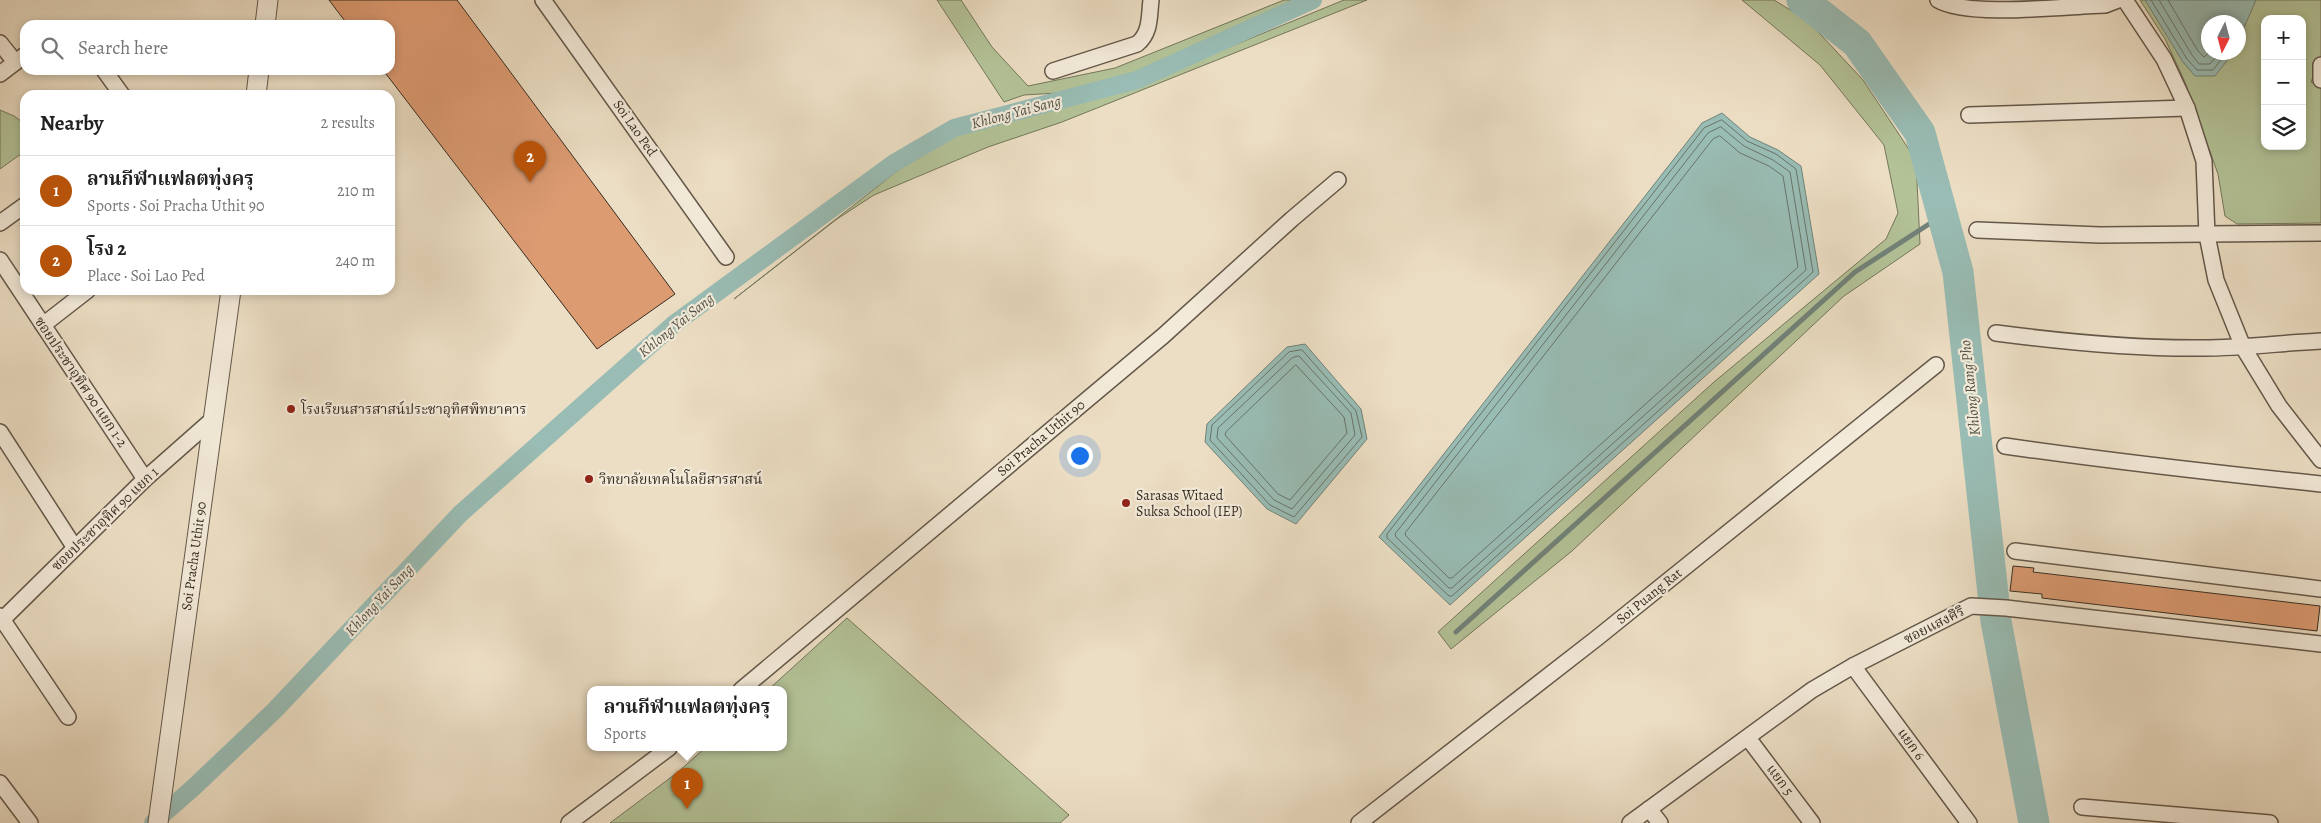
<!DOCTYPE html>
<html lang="en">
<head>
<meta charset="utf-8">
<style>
  :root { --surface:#fff; --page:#f6f6f6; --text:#222; --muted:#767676; --line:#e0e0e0; --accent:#b45309 }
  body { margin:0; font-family:Alegreya,"Noto Serif Thai",serif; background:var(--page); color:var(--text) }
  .controls { position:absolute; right:15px; top:15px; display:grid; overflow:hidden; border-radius:10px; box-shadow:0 2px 8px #0003 }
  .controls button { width:45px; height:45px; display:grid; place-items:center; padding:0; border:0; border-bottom:1px solid var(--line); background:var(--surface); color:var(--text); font:25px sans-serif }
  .compass { position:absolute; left:2201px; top:15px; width:45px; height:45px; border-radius:50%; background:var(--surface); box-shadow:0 2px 8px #0003; rotate:186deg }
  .you { position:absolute; left:1079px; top:455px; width:18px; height:18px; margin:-12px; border:4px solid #fff; border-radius:50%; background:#1a73e8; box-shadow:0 0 0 8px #1a73e833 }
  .badge { display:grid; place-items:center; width:32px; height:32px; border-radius:50%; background:var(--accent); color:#fff; font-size:16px; font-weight:700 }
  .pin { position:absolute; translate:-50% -41px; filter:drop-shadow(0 1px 2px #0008) }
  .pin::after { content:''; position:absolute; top:26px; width:18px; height:15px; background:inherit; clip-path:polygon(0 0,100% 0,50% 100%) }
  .popup { position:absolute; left:587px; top:686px; width:200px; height:65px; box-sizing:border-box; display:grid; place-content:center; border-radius:10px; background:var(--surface); filter:drop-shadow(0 1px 4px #0005); font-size:16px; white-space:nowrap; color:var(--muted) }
  .popup b { font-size:19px; color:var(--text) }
  .popup::after { content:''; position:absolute; left:50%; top:100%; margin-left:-10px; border:10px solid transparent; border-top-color:var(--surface) }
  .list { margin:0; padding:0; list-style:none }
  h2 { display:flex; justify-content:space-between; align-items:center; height:65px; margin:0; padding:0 20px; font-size:21px }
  h2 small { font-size:16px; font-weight:400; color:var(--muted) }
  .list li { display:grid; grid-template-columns:32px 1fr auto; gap:15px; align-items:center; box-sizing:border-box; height:70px; padding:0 20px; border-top:1px solid var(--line) }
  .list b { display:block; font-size:19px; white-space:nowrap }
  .list p { margin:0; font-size:16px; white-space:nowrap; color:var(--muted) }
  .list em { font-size:16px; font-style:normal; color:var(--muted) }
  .icon { flex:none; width:28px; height:28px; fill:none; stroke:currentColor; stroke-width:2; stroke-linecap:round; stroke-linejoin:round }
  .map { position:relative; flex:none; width:2321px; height:823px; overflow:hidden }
  .search { position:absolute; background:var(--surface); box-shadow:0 2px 8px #0003; left:20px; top:20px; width:375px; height:55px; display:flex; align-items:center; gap:12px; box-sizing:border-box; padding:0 18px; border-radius:15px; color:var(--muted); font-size:19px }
  .panel { position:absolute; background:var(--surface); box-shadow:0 2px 8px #0003; left:20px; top:90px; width:375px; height:205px; border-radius:15px }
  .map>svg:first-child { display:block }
</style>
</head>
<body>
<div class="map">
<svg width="2321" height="823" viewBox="0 0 2321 823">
  <rect width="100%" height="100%" fill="#ecdec4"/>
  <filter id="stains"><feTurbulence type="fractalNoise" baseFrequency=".004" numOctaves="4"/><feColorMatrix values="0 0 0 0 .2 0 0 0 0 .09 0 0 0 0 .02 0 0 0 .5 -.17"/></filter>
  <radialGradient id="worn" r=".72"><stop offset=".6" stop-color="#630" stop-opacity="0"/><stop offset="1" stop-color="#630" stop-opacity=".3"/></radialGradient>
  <g fill="#b3c297" stroke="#74775c" fill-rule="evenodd">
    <polygon points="937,0 961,0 992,47 1028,86 1115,68 1284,0 1308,0 1122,81 1058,93 1024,95 1004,102"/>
    <polygon points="1344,0 1367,0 1062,122 988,147 874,195 837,219 734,299 928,147 959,134 1149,80"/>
    <polygon points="1742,0 1774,0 1808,21 1863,80 1916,160 1920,244 1844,296 1572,551 1451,649 1438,632 1714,382 1886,239 1898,213 1884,145 1820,65"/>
    <path d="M2140,0H2321V56L2311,82L2321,88V223L2237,224L2225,216L2218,174L2185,82L2165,39ZM2265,19H2302V146H2265ZM2208,22H2238V52H2208Z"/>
    <polygon points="0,110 14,116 25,124 25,151 0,169"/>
    <polygon points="847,618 1069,815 1060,823 610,823 678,772 705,748 783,748 783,690 768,690"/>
  </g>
  <g fill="#99bcb4" stroke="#718279">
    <polygon points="2145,0 2256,0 2239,39 2238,22 2208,22 2208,52 2233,53 2215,76 2195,76 2183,62"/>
    <polygon points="1722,113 1750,137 1778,150 1801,166 1819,274 1450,605 1379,537 1702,123"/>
    <polygon points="1305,344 1361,409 1367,439 1296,524 1267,509 1205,442 1207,424 1287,347"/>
  </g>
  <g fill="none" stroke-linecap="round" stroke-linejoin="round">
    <g stroke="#68746a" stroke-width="1">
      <polyline points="2151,0 2187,59 2197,70 2213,70 2227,52"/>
      <polyline points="2159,0 2192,55 2199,64 2210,64 2220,52"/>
      <polyline points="2168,0 2198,51 2204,57 2210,52"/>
      <polygon points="1722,120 1747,141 1776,154 1796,169 1813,272 1452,596 1449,596 1387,538 1387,534 1704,128"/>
      <polygon points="1721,127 1744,146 1773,160 1790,172 1806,270 1452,588 1449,588 1396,537 1395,534 1708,133"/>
      <polygon points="1720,136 1740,153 1769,166 1783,176 1798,267 1452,578 1449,578 1406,536 1405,533 1713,139"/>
      <polygon points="1302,350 1356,411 1362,437 1294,517 1270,505 1210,440 1212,425 1289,352"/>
      <polygon points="1299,356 1351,413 1355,435 1292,509 1274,500 1217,438 1218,428 1292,358"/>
      <polygon points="1296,365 1344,417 1347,433 1290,500 1278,494 1225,435 1226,432"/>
    </g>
    <polyline stroke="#718279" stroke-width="5" points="1456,632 1855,272 1943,215"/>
    <polyline stroke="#99bcb4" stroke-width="18" points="153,823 194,787 274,711 460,514 674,324 894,163 954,128 1137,80 1313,0"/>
    <polyline stroke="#99bcb4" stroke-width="31" points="1802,0 1857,43 1920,133 1958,272 1996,621 2034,823"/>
  </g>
  <g fill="#dd9b72" stroke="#362c21">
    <polygon points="329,0 457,0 675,294 597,349 383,70 390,70 390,25 348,25"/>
    <polygon points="2013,566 2034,568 2033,572 2320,606 2317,631 2042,598 2042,594 2010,591"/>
  </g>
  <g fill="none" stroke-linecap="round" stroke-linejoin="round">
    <g stroke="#64584a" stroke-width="18">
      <g id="minor">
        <polyline points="543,0 726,257"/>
        <path d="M1938,0C1969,18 2066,6 2105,5L2118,0"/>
        <polyline points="2125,0 2164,59 2187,108 2204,161 2207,235 2216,280 2243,347 2279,406 2321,460"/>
        <polyline points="0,43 15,62"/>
        <polyline points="2321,65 2321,80"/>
        <polyline points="104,70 122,95"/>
        <path d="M1053,71L1137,44C1151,33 1149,16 1151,0"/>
        <polyline points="0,74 25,55"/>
        <polyline points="1969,115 2187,108"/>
        <polyline points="0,223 25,205"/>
        <polyline points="1977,230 2100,235 2321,233"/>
        <polyline points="0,260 145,479"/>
        <polyline points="43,325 88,290"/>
        <path d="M1996,333C2065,342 2133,349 2203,348C2242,348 2281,343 2321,341"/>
        <polyline points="0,432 75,548"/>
        <path d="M2005,446C2110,461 2215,473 2321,484"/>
        <polyline points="2015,551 2321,589"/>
        <polyline points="0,616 68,717"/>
        <polyline points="0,622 145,479 213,419"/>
        <polyline points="1853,666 1969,823"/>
        <polyline points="741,690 1163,336 1292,219 1338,180"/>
        <polyline points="1748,738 1812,823"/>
        <polyline points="0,783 30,823"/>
        <polyline points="2082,807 2270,823"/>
        <polyline points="1649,809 1660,823"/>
        <polyline points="569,823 669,748"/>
        <polyline points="1359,823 1597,638 1936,365"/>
        <polyline points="1630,823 1812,690 1853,666 1971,606 2006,608 2321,644"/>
      </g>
    </g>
    <g stroke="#64584a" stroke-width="21">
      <g id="tertiary">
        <polyline points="265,25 268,0"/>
        <polyline points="256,95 259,70"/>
        <polyline points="158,823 231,290"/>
      </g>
    </g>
    <use href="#minor" stroke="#f3ead9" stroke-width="15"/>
    <use href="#tertiary" stroke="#f3ead9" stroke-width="19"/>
  </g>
  <g fill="#8f2418" stroke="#f3ead9" stroke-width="2">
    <circle cx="291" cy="409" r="5"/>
    <circle cx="589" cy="479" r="5"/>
    <circle cx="1126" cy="503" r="5"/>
  </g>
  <g text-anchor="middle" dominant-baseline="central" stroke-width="4.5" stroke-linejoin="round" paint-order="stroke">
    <g font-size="14" fill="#362c21" stroke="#f3ead9">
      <text transform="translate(635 128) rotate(55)">Soi Lao Ped</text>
      <text transform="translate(81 382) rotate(56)">ซอยประชาอุทิศ 90 แยก 1-2</text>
      <text transform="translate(1041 438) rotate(-40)">Soi Pracha Uthit 90</text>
      <text transform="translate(105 519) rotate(-44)">ซอยประชาอุทิศ 90 แยก 1</text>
      <text transform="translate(194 556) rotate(-82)">Soi Pracha Uthit 90</text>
      <text transform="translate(1649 596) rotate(-39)">Soi Puang Rat</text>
      <text transform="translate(1934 625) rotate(-27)">ซอยแสงศิริ</text>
      <text transform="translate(1911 744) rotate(54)">แยก 6</text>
      <text transform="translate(1780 780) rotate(53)">แยก 5</text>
    </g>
    <g font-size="14" fill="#362c21" stroke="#f3ead9" text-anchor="start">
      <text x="301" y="409">โรงเรียนสารสาสน์ประชาอุทิศพิทยาคาร</text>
      <text x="599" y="479">วิทยาลัยเทคโนโลยีสารสาสน์</text>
      <text x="1136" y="495">Sarasas Witaed<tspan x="1136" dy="16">Suksa School (IEP)</tspan></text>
    </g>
    <g font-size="15" font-style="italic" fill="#4f5046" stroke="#f3ead9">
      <text transform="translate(1016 112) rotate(-15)">Khlong Yai Sang</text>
      <text transform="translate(676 325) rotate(-39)">Khlong Yai Sang</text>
      <text transform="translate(1970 388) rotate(-96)">Khlong Rang Pho</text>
      <text transform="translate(379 600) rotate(-47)">Khlong Yai Sang</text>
    </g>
  </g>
  <rect width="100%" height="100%" filter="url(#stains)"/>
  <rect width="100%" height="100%" fill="url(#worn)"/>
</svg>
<div class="controls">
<button>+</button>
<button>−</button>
<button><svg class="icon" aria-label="layers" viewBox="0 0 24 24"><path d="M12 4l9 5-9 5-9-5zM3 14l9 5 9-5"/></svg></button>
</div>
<svg class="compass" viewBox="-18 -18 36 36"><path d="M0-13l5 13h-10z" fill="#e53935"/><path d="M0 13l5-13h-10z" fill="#767676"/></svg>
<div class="you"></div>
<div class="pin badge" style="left:687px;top:809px">1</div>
<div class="popup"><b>ลานกีฬาแฟลตทุ่งครุ</b>Sports</div>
<div class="pin badge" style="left:530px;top:182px">2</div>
<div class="search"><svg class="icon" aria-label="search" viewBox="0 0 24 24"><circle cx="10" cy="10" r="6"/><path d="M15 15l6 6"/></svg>Search here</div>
<section class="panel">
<h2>Nearby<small>2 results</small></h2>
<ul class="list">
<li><span class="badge">1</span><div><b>ลานกีฬาแฟลตทุ่งครุ</b><p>Sports · Soi Pracha Uthit 90</p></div><em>210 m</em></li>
<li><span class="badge">2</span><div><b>โรง 2</b><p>Place · Soi Lao Ped</p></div><em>240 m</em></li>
</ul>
</section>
</div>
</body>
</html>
